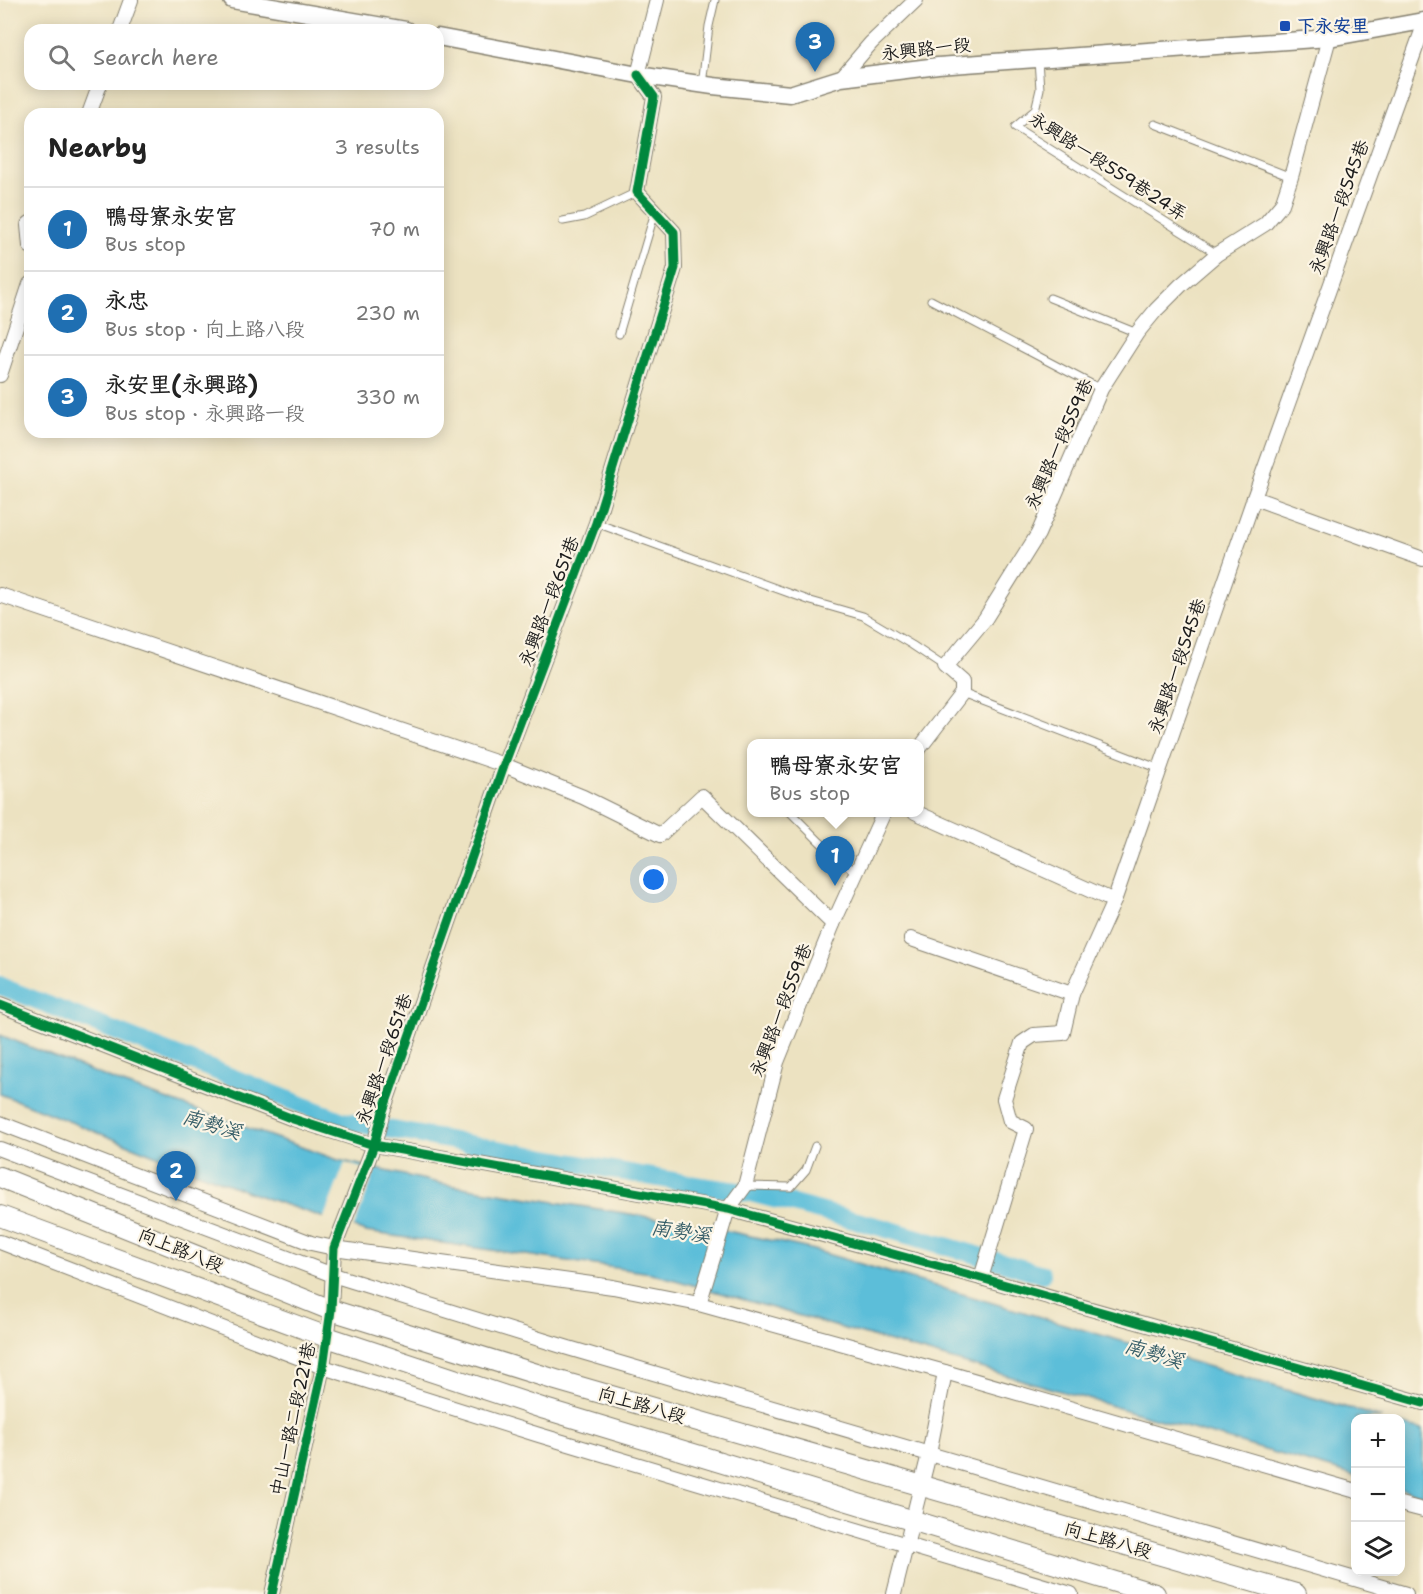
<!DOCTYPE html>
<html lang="en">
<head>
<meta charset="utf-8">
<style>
  :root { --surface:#fff; --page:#f6f6f6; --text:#222; --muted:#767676; --line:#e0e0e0; --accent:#1f6fb2 }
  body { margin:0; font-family:"Shantell Sans","LXGW WenKai TC",sans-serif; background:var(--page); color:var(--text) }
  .controls { position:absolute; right:18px; bottom:18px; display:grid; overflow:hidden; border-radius:12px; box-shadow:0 3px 15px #0003 }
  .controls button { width:54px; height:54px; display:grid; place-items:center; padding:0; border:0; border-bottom:2px solid var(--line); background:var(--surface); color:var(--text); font:30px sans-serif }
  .you { position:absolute; left:654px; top:880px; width:21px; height:21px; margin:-15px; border:4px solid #fff; border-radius:50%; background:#1a73e8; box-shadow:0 0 0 9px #1a73e833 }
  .badge { display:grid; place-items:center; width:39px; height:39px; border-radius:50%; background:var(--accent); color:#fff; font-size:20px; font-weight:700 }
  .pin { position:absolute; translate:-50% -50px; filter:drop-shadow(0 2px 3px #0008) }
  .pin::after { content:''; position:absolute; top:32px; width:21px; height:18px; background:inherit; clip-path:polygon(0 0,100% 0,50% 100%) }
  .popup { position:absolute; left:747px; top:739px; width:177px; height:78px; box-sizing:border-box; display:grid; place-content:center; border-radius:12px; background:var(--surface); filter:drop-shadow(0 2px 4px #0005); font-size:20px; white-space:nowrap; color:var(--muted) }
  .popup b { font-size:22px; color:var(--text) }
  .popup::after { content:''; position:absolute; left:50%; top:100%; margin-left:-12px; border:12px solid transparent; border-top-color:var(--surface) }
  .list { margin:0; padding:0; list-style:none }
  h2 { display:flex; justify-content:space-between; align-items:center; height:78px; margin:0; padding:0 24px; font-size:26px }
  h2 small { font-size:20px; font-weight:400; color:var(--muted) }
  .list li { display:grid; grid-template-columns:39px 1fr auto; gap:18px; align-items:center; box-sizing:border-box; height:84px; padding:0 24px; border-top:2px solid var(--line) }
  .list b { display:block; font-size:22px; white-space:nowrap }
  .list p { margin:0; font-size:20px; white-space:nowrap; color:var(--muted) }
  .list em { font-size:20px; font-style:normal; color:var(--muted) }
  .icon { flex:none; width:33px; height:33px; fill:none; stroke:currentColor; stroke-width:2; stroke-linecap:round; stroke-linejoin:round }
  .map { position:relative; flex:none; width:1423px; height:1594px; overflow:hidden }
  .search { position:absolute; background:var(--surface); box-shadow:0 3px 15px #0003; left:24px; top:24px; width:420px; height:66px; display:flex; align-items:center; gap:15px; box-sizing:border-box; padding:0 21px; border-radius:18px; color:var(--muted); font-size:22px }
  .panel { position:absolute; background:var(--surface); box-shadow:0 3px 15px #0003; left:24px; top:108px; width:420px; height:330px; border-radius:18px }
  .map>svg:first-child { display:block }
</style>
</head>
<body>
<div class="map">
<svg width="1423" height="1594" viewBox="0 0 1423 1594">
  <rect width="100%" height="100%" fill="#fcf5e5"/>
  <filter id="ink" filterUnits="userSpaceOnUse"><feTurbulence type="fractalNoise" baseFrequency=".0167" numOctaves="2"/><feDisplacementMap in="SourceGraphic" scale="12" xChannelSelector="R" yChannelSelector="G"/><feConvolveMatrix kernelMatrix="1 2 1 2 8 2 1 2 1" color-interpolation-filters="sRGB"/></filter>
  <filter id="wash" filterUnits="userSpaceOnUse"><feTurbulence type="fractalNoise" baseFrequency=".008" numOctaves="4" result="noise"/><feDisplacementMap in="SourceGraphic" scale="24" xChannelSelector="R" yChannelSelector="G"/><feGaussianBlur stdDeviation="1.35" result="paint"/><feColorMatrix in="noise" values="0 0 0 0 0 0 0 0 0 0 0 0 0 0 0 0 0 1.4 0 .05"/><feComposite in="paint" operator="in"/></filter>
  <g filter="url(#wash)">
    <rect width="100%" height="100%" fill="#ece2c1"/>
    <g fill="#5bbed9" stroke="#3c6d7a" stroke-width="1.5">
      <polygon points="0,1035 126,1085 338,1160 443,1184 705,1226 810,1249 1382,1418 1356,1418 1355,1476 651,1273 366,1232 248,1192 0,1094"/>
      <polygon points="1400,1424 1423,1430 1423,1495 1401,1489"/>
    </g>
    <polygon fill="#ece2c1" points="345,1163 375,1172 353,1230 323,1220"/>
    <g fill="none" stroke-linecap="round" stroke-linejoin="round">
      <polyline stroke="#5bbed9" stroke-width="18" points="0,986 343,1121 702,1186 751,1193 880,1227 1042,1274"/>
    </g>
  </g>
  <g filter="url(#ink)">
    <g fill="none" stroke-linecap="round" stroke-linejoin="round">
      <g stroke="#847f6e" stroke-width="9">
        <g id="service">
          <polyline points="1038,60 1040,89 1035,110 1015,127 1217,254"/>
          <polyline points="702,85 709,26 715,0"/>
          <polyline points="1155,124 1291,177"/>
          <polyline points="563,221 584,217 637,192"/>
          <polyline points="1050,298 1137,333"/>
          <polyline points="931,300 1101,389"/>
          <polyline points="619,334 655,212"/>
          <polyline points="596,523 811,601 863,616 912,645 945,667"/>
          <polyline points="962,693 1160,769"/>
          <polyline points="790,812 820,842 855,872"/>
          <polyline points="745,1186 791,1187 806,1170 815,1146"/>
        </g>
      </g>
      <g stroke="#847f6e" stroke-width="16">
        <g id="minor">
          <polyline points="120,30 131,0"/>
          <polyline points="841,78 871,43 916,0"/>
          <polyline points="89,114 100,84"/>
          <polyline points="30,223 28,225 30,246"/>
          <polyline points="0,375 30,284"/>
          <polyline points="1254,498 1423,559"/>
          <polyline points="0,595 504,765 583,797 660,835 702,796 833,924"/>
          <polyline points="919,749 962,693 962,682 945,667 985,619 1038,534 1101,389 1137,333 1156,310 1181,285 1217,254 1265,224 1282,204 1291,177 1329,38"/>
          <polyline points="915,812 1114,901"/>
          <polyline points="911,939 1072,994"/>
          <polyline points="0,1005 293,1119 374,1145 728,1209 981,1278 1423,1403"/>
          <polyline points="0,1123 311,1243 334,1248 613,1287 699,1304 945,1372 1356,1491"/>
          <polyline points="0,1149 333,1275 565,1347 1406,1594"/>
          <polyline points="0,1242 323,1367 539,1435 1071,1594"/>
          <polyline points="981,1278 1026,1129 1010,1121 1004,1099 1022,1043 1034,1035 1063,1033 1072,994 1114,901 1254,498 1423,28"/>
          <polyline points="699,1304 728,1209 745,1186 777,1062 833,924 884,812"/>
          <polyline points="1400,1504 1423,1510"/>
          <polyline points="272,1594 323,1367 331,1310 334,1248 374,1145 383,1111 504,765 596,523 675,268 674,232 637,192 654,97 638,75 657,0"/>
          <polyline points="894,1594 929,1454 945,1372"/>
        </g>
      </g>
      <g stroke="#847f6e" stroke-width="19">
        <g id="tertiary">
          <polyline points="232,0 406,30"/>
          <polyline points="438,37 638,75 713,86 790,94 841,78 938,66 1329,38 1423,21"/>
        </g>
      </g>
      <g stroke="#847f6e" stroke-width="22">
        <g id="secondary">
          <polyline points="0,1177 331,1310 556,1380 1296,1594"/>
          <polyline points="0,1216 327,1337 545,1409 1155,1594"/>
        </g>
      </g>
      <use href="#service" stroke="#fff" stroke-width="7"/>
      <use href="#minor" stroke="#fff" stroke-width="14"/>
      <use href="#tertiary" stroke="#fff" stroke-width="16"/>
      <use href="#secondary" stroke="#fff" stroke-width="20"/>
      <g stroke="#fcf5e5" stroke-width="13">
        <g id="cycleway">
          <polyline points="0,1005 293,1119 374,1145 728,1209 981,1278 1423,1403"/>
          <polyline points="272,1594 323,1367 331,1310 334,1248 374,1145 383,1111 504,765 596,523 675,268 674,232 637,192 654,97 638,75"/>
        </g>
      </g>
      <use href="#cycleway" stroke="#00873e" stroke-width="9"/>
    </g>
  </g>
  <rect fill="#1a4fb4" stroke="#fcf5e5" stroke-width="2" x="1279" y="20" width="12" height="12" rx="3"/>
  <g text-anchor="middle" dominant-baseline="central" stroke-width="4.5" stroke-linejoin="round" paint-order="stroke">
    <g font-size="18" font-weight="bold" fill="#164399" stroke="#fcf5e5" text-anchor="start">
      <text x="1297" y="26">下永安里</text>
    </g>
    <g font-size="18" fill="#1c1c1c" stroke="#fcf5e5">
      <text transform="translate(926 49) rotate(-6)">永興路一段</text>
      <text transform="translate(1108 166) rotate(33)">永興路一段559巷24弄</text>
      <text transform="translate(1339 207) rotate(-70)">永興路一段545巷</text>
      <text transform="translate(1059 444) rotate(-66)">永興路一段559巷</text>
      <text transform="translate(549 601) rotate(-69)">永興路一段651巷</text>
      <text transform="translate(1177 666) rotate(-71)">永興路一段545巷</text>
      <text transform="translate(781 1010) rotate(-69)">永興路一段559巷</text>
      <text transform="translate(384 1059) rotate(-71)">永興路一段651巷</text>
      <text transform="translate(181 1250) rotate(22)">向上路八段</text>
      <text transform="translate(642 1405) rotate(16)">向上路八段</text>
      <text transform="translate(293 1419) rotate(-78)">中山一路二段221巷</text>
      <text transform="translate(1108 1540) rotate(16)">向上路八段</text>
    </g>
    <g font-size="20" font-style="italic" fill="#355d68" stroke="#fcf5e5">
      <text transform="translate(212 1124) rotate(17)">南勢溪</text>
      <text transform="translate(681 1231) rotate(9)">南勢溪</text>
      <text transform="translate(1154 1353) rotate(17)">南勢溪</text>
    </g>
  </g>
</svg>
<div class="controls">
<button>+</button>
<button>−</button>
<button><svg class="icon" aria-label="layers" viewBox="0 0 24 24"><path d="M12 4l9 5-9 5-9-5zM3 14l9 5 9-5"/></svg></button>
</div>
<div class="you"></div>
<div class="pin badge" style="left:835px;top:886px">1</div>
<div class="popup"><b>鴨母寮永安宮</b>Bus stop</div>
<div class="pin badge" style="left:176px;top:1201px">2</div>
<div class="pin badge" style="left:815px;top:72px">3</div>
<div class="search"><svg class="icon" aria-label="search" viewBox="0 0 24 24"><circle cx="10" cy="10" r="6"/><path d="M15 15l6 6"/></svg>Search here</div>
<section class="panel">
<h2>Nearby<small>3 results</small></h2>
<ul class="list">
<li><span class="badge">1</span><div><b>鴨母寮永安宮</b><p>Bus stop</p></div><em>70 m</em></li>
<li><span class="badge">2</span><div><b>永忠</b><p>Bus stop · 向上路八段</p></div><em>230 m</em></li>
<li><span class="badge">3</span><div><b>永安里(永興路)</b><p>Bus stop · 永興路一段</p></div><em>330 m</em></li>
</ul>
</section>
</div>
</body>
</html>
